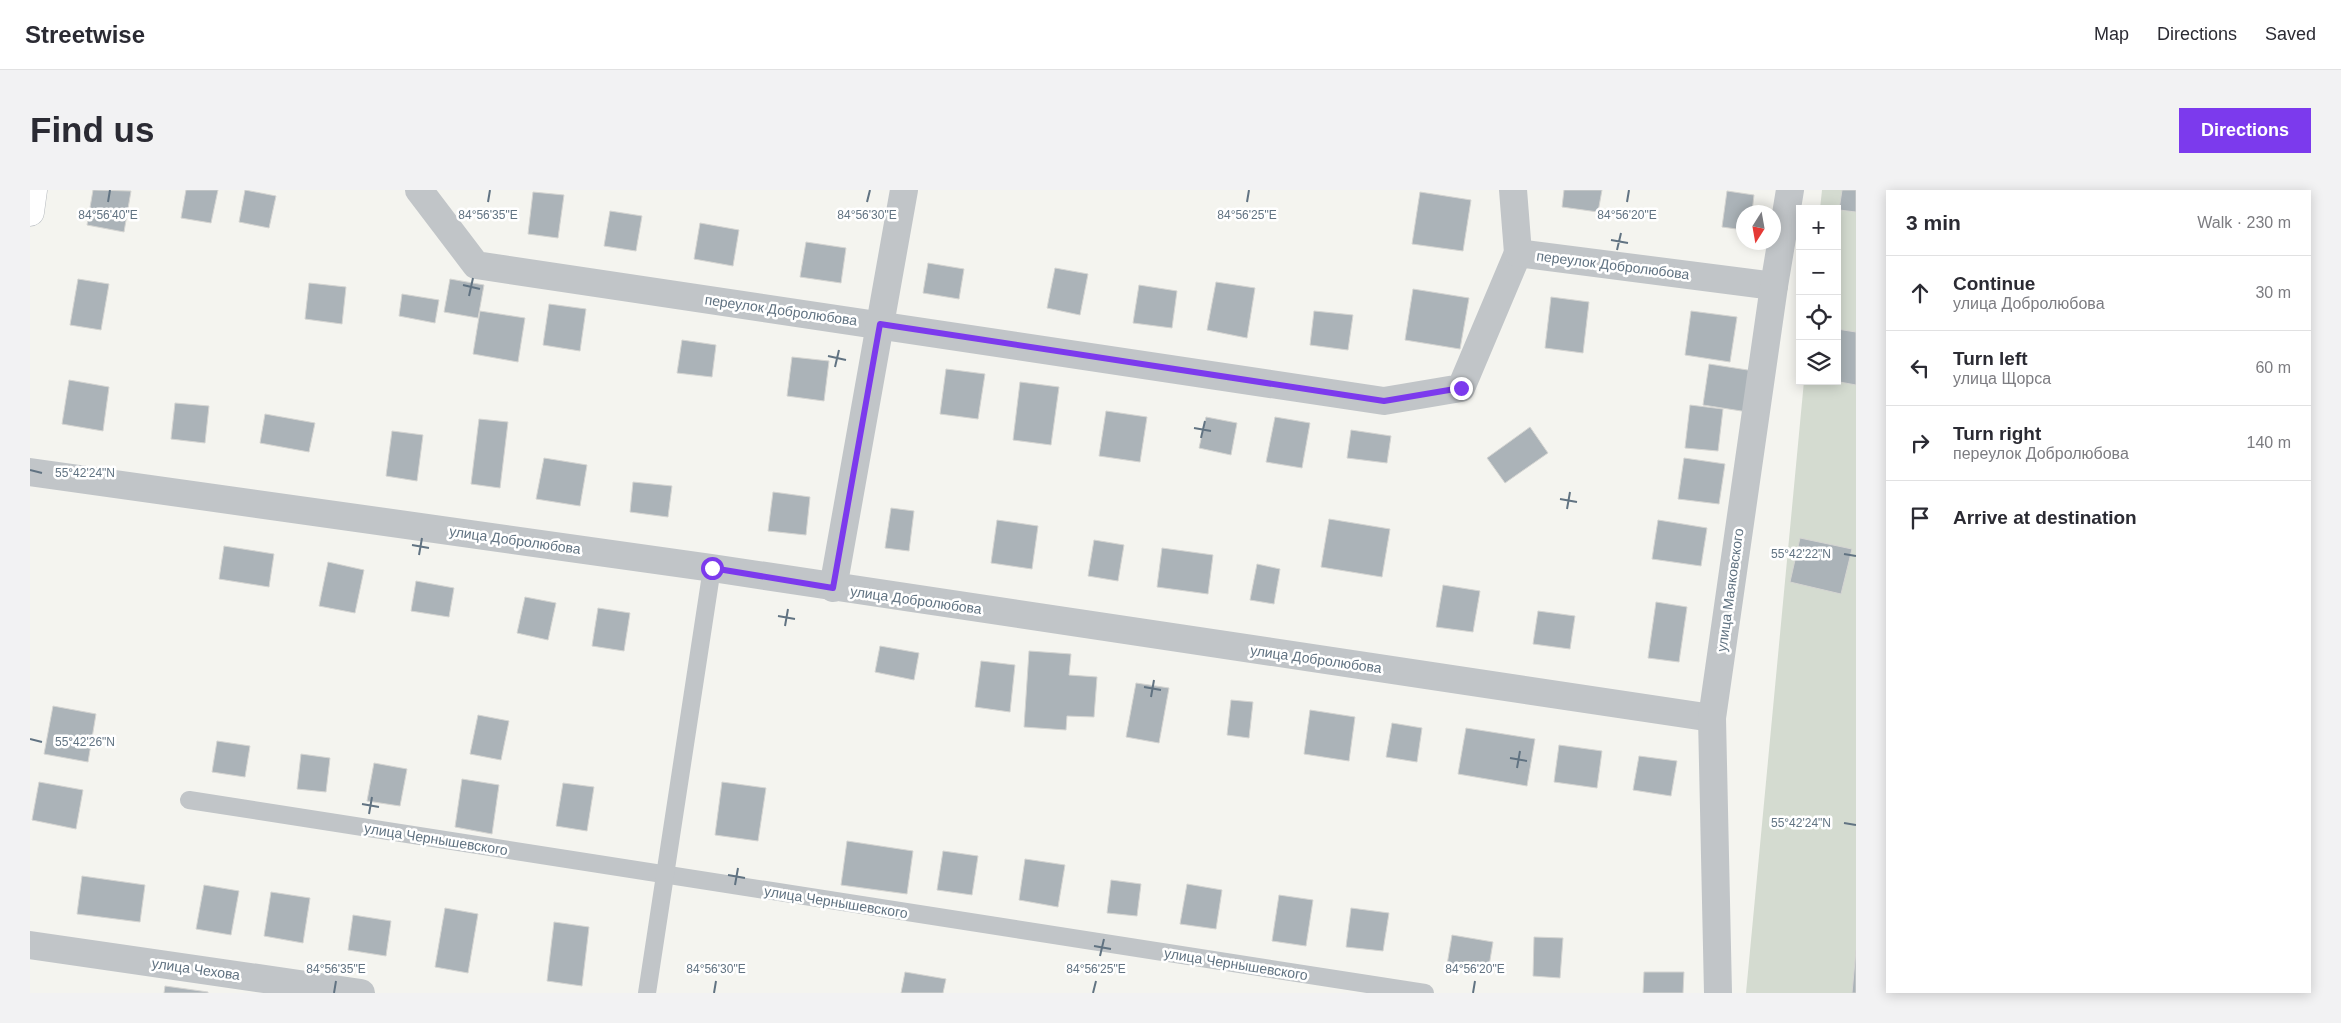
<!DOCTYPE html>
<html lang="en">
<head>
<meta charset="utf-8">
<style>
  :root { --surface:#fff; --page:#f2f2f3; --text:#2b2b33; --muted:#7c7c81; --line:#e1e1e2; --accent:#7c3aed }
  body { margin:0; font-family:Arial,sans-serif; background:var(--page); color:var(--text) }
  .controls { position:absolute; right:15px; top:15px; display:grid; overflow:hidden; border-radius:0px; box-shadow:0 2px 12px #0003 }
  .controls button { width:45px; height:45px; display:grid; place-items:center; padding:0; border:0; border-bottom:1px solid var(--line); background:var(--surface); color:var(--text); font:25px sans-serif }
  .compass { position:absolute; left:1706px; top:15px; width:45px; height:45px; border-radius:50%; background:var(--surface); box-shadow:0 2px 12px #0003; rotate:191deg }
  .stop { position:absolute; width:15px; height:15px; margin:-11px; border:4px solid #7c3aed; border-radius:50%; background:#fff }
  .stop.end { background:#7c3aed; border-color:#fff; box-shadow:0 1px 5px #0008 }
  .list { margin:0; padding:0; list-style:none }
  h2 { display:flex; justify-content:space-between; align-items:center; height:65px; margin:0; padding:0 20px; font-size:21px }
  h2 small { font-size:16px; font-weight:400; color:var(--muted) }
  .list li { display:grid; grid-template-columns:32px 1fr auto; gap:15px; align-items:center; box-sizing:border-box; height:75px; padding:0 20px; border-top:1px solid var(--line) }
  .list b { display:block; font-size:19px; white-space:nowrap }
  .list p { margin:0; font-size:16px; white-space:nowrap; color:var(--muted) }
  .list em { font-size:16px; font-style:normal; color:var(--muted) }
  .icon { flex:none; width:28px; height:28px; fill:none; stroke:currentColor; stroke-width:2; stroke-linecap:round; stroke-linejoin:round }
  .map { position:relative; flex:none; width:1826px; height:803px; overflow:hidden; border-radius:0px }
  header { display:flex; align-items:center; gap:30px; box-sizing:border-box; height:70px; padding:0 25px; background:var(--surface); border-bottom:1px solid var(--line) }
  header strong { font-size:24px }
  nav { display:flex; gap:28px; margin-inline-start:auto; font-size:18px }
  .intro { display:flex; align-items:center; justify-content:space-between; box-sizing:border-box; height:120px; padding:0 30px }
  h1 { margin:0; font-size:35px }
  .button { padding:12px 22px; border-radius:0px; background:var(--accent); color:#fff; font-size:18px; font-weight:700 }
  main { display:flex; gap:30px; padding:0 30px }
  aside { flex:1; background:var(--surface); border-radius:0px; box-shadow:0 2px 12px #0003 }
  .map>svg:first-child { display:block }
</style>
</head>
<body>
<header>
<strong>Streetwise</strong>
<nav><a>Map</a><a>Directions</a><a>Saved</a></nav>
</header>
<div class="intro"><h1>Find us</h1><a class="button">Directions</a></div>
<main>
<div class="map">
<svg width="1826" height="803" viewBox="0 0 1826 803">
  <rect width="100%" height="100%" fill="#f4f4ef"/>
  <polygon fill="#d4dbd0" points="1792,0 1826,0 1826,803 1716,803 1774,191 1807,191 1807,19 1790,19"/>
  <g fill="#abb3b8" stroke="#d5d5d2">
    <polygon points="63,0 101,1 94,42 57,35"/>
    <polygon points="156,0 188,0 181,33 151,28"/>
    <polygon points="215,0 246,6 239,38 209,32"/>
    <polygon points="1534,0 1572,0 1568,22 1532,17"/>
    <polygon points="1812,0 1826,0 1826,22 1809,20"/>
    <polygon points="1697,1 1724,5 1722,22 1714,22 1714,40 1692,37"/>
    <polygon points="503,2 534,5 528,48 498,44"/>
    <polygon points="1390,2 1441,10 1433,61 1382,54"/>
    <polygon points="580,21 612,26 606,61 574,56"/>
    <polygon points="670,33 709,40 703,76 664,69"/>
    <polygon points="776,52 816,58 811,93 770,87"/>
    <polygon points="898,73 934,79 929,109 893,103"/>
    <polygon points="1025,78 1058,84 1050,125 1017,118"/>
    <polygon points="48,89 79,94 71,140 40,135"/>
    <polygon points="420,89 454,95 448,128 414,122"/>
    <polygon points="1186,92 1225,98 1217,148 1177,140"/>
    <polygon points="279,93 316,97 312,134 275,129"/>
    <polygon points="1109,95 1147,101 1142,138 1103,133"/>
    <polygon points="1383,99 1439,108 1430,159 1375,150"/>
    <polygon points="372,104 409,110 405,133 369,126"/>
    <polygon points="1521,107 1559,112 1553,163 1515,158"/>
    <polygon points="519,114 556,119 550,161 513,155"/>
    <polygon points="450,121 495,128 488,172 443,164"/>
    <polygon points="1284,121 1323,125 1318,160 1280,155"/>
    <polygon points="1661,121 1707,127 1700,172 1655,165"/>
    <polygon points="1807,139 1826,142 1826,195 1804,191 1807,191"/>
    <polygon points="652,150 686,155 682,187 647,183"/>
    <polygon points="762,167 799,171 794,211 757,206"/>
    <polygon points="1679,174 1724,181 1718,222 1673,215"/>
    <polygon points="916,179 955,184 948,229 910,224"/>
    <polygon points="39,190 79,197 73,241 32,234"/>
    <polygon points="990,192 1029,197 1021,255 983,250"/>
    <polygon points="145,213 179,216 175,253 141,249"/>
    <polygon points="1660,215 1693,219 1688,261 1655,258"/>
    <polygon points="1076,221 1117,227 1110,272 1069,266"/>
    <polygon points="235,224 285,233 279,262 230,253"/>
    <polygon points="1176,227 1207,233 1201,265 1169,258"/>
    <polygon points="1245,227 1280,233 1272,278 1236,272"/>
    <polygon points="449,229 478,232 470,298 441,294"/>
    <polygon points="1500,237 1518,263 1475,293 1457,268"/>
    <polygon points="1321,240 1361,246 1357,273 1317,268"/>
    <polygon points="362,241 393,245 387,291 356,286"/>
    <polygon points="514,268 557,275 550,316 506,309"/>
    <polygon points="1654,268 1695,274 1689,314 1648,309"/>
    <polygon points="603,292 642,296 638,327 600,322"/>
    <polygon points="743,302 780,307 776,345 738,341"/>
    <polygon points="861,318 884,321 879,361 855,358"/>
    <polygon points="1299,329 1360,339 1352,387 1291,377"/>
    <polygon points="967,330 1008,336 1002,379 961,373"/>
    <polygon points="1628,330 1677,338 1671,376 1622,369"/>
    <polygon points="1770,348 1822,359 1811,404 1760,392"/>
    <polygon points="1064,350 1094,355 1088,391 1058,386"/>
    <polygon points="194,356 244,364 239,397 189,389"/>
    <polygon points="1132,358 1183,365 1178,404 1127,397"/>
    <polygon points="298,372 334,380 325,423 289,416"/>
    <polygon points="1227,374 1250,379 1244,414 1220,410"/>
    <polygon points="386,391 424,398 419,427 381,421"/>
    <polygon points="1413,395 1450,401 1443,442 1406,437"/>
    <polygon points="495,407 526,413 518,450 487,443"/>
    <polygon points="1626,412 1657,417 1649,472 1618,468"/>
    <polygon points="568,418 600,423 594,461 562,456"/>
    <polygon points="1508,421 1545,426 1540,459 1503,454"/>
    <polygon points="850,456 889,463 884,490 845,482"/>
    <polygon points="999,461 1041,464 1039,485 1067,487 1064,527 1037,526 1036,540 994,537"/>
    <polygon points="951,471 985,475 980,522 945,517"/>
    <polygon points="1106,493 1139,498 1129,553 1096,547"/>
    <polygon points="1201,510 1223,512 1219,548 1197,545"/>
    <polygon points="23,516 66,524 58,572 14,564"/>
    <polygon points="1280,520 1325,527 1319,571 1274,564"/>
    <polygon points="448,525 479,531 471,570 440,564"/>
    <polygon points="1362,533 1392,538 1387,572 1356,567"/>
    <polygon points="1436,538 1505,549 1497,596 1428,584"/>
    <polygon points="187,551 220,556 215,587 182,582"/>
    <polygon points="1529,555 1572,561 1567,598 1524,592"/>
    <polygon points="271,564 300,568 296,602 267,599"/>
    <polygon points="1609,566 1647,571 1641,606 1603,600"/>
    <polygon points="344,573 377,579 370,616 337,611"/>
    <polygon points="432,589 469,595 462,644 425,637"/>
    <polygon points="9,592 53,600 46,639 2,630"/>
    <polygon points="692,592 736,598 728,651 685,645"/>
    <polygon points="533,593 564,597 557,641 526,636"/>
    <polygon points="817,651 883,661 877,704 811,695"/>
    <polygon points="913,661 948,666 942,705 907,700"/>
    <polygon points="995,669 1035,675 1028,717 989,710"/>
    <polygon points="52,686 115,695 110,732 47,724"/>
    <polygon points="1081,690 1111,694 1107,726 1077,723"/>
    <polygon points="1157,694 1192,700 1186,739 1150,734"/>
    <polygon points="174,695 209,701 201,745 166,739"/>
    <polygon points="241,702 280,708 273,753 234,746"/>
    <polygon points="1249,705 1283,710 1276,756 1242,751"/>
    <polygon points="415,718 448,724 438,783 405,777"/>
    <polygon points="1321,718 1359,723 1353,761 1316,757"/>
    <polygon points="323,725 361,731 356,766 318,760"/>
    <polygon points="524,732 559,737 552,796 517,791"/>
    <polygon points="1422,745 1463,752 1458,782 1417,775"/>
    <polygon points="1504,747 1533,748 1530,788 1503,786"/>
    <polygon points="1826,760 1826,803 1822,803"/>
    <polygon points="875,782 916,789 913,803 871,803"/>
    <polygon points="1614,782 1654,782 1653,803 1613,803"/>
    <polygon points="135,796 178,802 178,803 134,803"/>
  </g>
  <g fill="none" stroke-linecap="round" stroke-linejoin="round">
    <g stroke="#b3b8bd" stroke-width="29">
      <polyline id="secondary" points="0,22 3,0"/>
    </g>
    <g stroke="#c1c5c8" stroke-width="18">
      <polyline points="159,610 1395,803"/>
      <polyline points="617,803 682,378"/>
    </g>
    <g stroke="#c1c5c8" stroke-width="28">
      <polyline points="389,0 446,75 1354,211 1431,198 1488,63 1744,96"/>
      <polyline points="1483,0 1488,63"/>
      <polyline points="0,282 682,378 1682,528"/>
      <polyline points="803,398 874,0"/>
      <polyline points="0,755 331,803"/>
      <polyline points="1688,803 1682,528 1744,96 1760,0"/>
    </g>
    <use href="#secondary" stroke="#fff" stroke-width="28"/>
  </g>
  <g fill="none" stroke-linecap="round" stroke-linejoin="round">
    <polyline stroke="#7c3aed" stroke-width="6" points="682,378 803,398 850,134 1354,211 1431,198"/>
  </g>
  <path fill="none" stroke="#617382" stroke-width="2" d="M78,12L80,0M458,12L460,0M837,12L840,0M1217,12L1219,0M1597,12L1599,0M1581,50L1598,53M1587,60L1591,43M433,95L450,99M439,106L443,88M798,166L816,170M805,177L809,160M1164,238L1181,241M1171,248L1175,231M0,280L12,283M1530,309L1547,312M1537,319L1540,302M382,355L399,358M1814,364L1826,366M389,365L392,348M748,426L765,429M755,436L758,419M1114,497L1131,500M1121,507L1124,490M0,549L12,552M1480,568L1497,571M1487,578L1490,561M332,614L349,617M339,624L342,607M1814,633L1826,635M698,685L715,688M705,695L708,678M1064,756L1081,759M1070,766L1074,749M304,803L306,791M684,803L686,791M1063,803L1066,791M1443,803L1445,791"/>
  <g text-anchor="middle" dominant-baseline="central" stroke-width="5" stroke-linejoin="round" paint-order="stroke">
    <g font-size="14" fill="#617382" stroke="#fff">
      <text transform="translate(1583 75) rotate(7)">переулок Добролюбова</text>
      <text transform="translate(751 120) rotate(8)">переулок Добролюбова</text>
      <text transform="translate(485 350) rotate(8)">улица Добролюбова</text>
      <text transform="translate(1700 400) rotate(-82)">улица Маяковского</text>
      <text transform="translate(886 410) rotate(8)">улица Добролюбова</text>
      <text transform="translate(1286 469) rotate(8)">улица Добролюбова</text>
      <text transform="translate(406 649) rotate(9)">улица Чернышевского</text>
      <text transform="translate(806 712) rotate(9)">улица Чернышевского</text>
      <text transform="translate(1206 774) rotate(9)">улица Чернышевского</text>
      <text transform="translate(166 779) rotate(8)">улица Чехова</text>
    </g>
  </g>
  <g font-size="12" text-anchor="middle" fill="#617382" stroke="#fff" stroke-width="5" stroke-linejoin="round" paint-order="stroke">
    <text x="78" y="29">84°56'40"E</text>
    <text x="458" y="29">84°56'35"E</text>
    <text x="837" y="29">84°56'30"E</text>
    <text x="1217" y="29">84°56'25"E</text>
    <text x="1597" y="29">84°56'20"E</text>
    <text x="55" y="287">55°42'24"N</text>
    <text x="1771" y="368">55°42'22"N</text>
    <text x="55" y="556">55°42'26"N</text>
    <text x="1771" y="637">55°42'24"N</text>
    <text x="306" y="783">84°56'35"E</text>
    <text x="686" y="783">84°56'30"E</text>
    <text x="1066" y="783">84°56'25"E</text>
    <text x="1445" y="783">84°56'20"E</text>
  </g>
</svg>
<div class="controls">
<button>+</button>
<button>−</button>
<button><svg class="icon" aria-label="locate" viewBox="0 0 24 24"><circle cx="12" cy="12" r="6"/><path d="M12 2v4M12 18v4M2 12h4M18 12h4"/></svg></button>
<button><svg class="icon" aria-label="layers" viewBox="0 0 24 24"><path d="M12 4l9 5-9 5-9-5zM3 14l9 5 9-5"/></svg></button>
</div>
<svg class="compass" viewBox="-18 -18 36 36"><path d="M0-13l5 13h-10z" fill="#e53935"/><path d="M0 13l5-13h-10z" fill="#7c7c81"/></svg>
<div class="stop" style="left:682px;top:378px"></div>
<div class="stop end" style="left:1431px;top:198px"></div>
</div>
<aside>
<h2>3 min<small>Walk · 230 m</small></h2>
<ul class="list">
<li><svg class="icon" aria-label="ahead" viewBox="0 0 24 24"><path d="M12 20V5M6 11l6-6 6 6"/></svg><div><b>Continue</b><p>улица Добролюбова</p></div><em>30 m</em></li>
<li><svg class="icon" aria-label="left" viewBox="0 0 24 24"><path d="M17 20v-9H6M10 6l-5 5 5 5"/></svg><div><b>Turn left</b><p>улица Щорса</p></div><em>60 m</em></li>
<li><svg class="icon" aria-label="right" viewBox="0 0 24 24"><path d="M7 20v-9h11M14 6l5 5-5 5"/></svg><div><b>Turn right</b><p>переулок Добролюбова</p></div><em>140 m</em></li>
<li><svg class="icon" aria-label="arrive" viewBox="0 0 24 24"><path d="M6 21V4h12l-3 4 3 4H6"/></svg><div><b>Arrive at destination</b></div></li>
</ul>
</aside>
</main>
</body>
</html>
